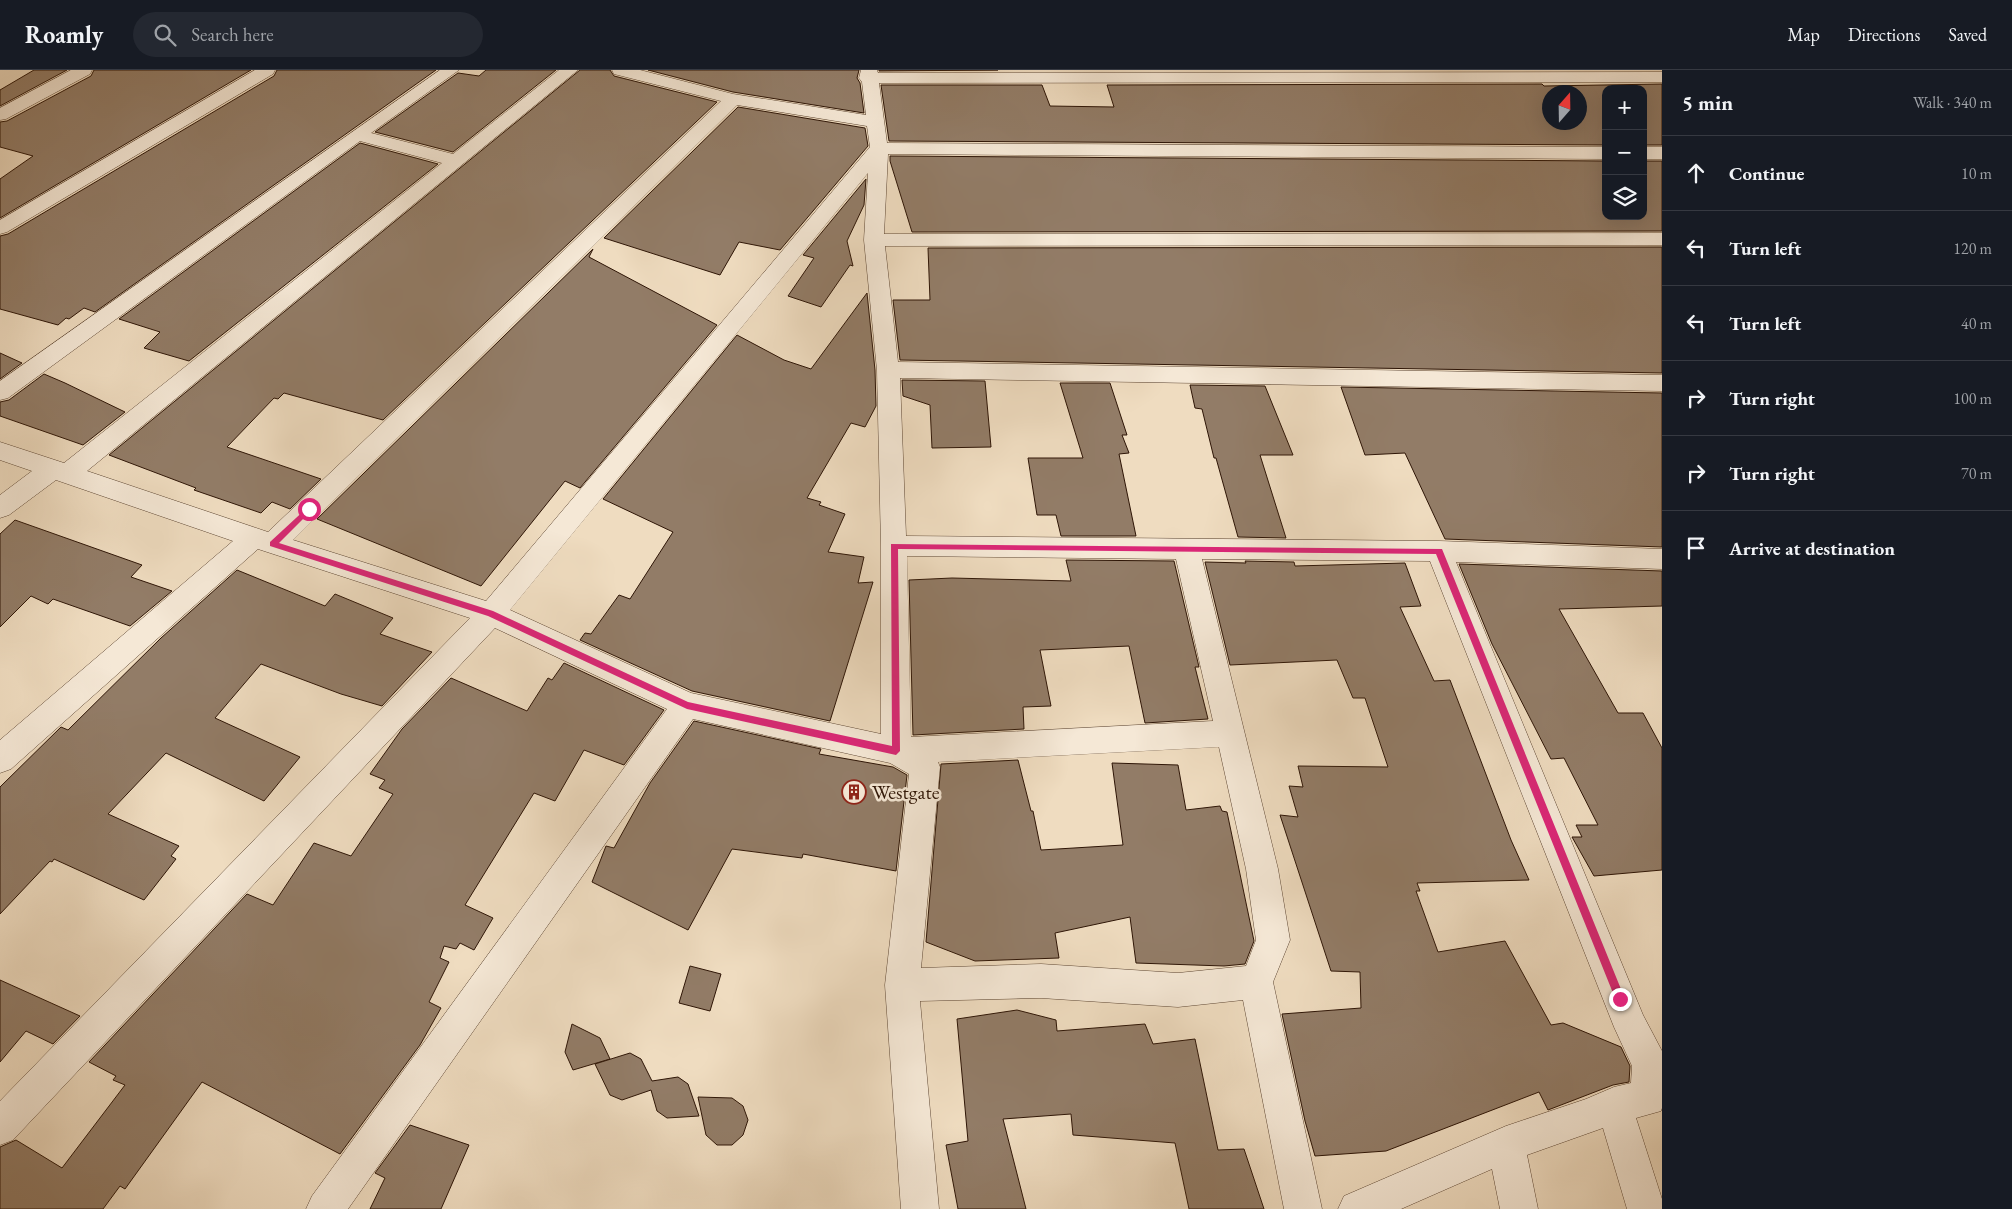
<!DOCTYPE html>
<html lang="en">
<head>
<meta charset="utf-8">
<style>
  :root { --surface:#171b24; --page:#242831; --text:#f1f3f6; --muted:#9ea1a6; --line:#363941 }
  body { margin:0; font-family:"EB Garamond",serif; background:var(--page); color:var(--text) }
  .controls { position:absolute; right:15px; top:15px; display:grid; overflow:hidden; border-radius:10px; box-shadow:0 5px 20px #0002 }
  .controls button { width:45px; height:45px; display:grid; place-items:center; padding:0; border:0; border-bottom:1px solid var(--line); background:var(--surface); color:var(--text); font:25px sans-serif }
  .compass { position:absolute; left:1542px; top:15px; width:45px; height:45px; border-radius:50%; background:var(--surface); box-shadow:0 5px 20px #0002; rotate:20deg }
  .stop { position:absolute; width:15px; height:15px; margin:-11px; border:4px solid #db2777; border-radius:50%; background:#fff }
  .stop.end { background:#db2777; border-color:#fff; box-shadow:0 1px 5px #0008 }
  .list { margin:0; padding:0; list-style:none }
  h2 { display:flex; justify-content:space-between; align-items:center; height:65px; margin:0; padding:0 20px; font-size:21px }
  h2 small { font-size:16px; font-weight:400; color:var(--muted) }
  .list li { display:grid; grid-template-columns:32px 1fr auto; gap:15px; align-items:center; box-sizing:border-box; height:75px; padding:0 20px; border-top:1px solid var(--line) }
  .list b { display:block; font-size:19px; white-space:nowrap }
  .list em { font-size:16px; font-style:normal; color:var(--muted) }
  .icon { flex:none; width:28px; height:28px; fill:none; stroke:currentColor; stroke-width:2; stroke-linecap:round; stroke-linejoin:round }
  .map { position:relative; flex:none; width:1662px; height:1139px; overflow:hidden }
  header { display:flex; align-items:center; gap:30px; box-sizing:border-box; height:70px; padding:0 25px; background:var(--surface); border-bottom:1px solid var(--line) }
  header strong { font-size:24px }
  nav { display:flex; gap:28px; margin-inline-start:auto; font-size:18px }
  .search { width:350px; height:45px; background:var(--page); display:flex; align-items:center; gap:12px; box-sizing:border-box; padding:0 18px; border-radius:28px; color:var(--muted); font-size:19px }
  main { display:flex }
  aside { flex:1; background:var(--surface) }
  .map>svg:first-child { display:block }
</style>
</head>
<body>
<header>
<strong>Roamly</strong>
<div class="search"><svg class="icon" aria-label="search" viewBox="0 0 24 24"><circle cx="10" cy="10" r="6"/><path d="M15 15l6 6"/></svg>Search here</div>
<nav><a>Map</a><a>Directions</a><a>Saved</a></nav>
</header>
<main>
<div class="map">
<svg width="1662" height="1139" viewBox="0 0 1662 1139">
  <rect width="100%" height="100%" fill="#efdcc0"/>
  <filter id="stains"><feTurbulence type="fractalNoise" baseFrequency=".004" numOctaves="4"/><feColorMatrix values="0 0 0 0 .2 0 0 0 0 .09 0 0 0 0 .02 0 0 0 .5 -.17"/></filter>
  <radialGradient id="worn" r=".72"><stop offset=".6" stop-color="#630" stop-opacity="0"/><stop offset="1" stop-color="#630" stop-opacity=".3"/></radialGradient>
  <g fill="#927c67" stroke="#2e1506" fill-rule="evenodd">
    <polygon points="34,0 67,0 0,36 0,20"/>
    <polygon points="94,0 251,0 0,148 0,109 33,86 0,77 0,52 7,51 91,6"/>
    <polygon points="277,0 436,0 95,242 84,238 69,249 66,248 58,255 0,239 0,166 8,164 274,6"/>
    <polygon points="486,0 556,0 453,82 375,62 458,3 479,6"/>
    <polygon points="580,0 610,0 614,6 717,32 383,350 284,323 278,329 274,328 227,377 321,409 290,439 272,432 261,443 194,420 196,418 109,385"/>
    <polygon points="648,0 859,0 857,8 860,13 864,43 733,22"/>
    <polygon points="879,0 998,0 879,1"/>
    <path d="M1542,14L1544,16L1662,14V75H1643V19H1606V75L889,71L881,15H1042L1050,36L1114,37L1107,15ZM1550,22H1580V52H1550Z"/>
    <polygon points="738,37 865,58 868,76 780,180 739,172 720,205 604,168"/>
    <polygon points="360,73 438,94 189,291 144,278 160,262 119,249"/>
    <polygon points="890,86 1606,91 1606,146 1643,146 1643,91 1662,91 1662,161 912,162 890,91"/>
    <polygon points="866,109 864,135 847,171 853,196 850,195 821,237 788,226 814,188 803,185"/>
    <polygon points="1662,177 1662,303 900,290 893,230 930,230 928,178"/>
    <polygon points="593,179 589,187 717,255 580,418 565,411 481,516 317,449"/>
    <polygon points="867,223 875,300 876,336 865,357 851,353 807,428 821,432 819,435 845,444 828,482 864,487 858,513 873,512 830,651 692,621 580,570 585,563 591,564 619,525 630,529 673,462 603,429 737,265 784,290 811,299"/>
    <polygon points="0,283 22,293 0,309"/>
    <polygon points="44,304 65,313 125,342 83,375 0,346 0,332 9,330"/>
    <polygon points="902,310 985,311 991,377 932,378 930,335 903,326"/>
    <polygon points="1060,313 1110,313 1127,365 1122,365 1129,383 1119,384 1136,466 1061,466 1056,445 1037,445 1028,388 1083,388"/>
    <polygon points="1190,315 1265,316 1293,385 1260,385 1286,468 1238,467 1216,388 1214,388 1202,339 1195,338"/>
    <polygon points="1341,317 1662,323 1662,477 1445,469 1405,383 1365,385"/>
    <polygon points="15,450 142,495 131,507 172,521 130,556 53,529 48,534 31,526 0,557 0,464"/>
    <polygon points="1066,490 1174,491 1199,597 1195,597 1208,649 1145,653 1129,576 1040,580 1051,636 1023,637 1024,659 913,665 909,510 952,508 1071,511"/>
    <polygon points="1245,491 1294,492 1295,496 1405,493 1421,536 1400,537 1434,611 1450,610 1511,770 1529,810 1417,813 1420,821 1416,821 1438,882 1505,871 1551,955 1563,953 1621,977 1630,996 1629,1012 1613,1015 1548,1040 1539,1022 1386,1081 1315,1086 1305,1051 1282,944 1361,938 1360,902 1331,901 1280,745 1298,747 1289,716 1303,717 1298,696 1388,697 1365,628 1353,628 1337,590 1230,595 1205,492 1246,493"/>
    <polygon points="1459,494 1662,501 1662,536 1559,539 1618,643 1643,643 1662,678 1662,800 1594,806 1572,767 1582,767 1576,755 1598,755 1564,688 1551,689 1492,574"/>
    <polygon points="237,500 325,536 335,524 393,548 380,564 432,582 382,636 341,624 261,594 215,648 300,687 264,731 166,683 108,744 179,776 171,786 176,789 144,830 54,789 52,792 50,791 0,844 0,717 61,657 68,660 161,568"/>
    <polygon points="564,593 664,640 624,695 584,680 555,731 534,723 465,835 493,848 474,880 460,873 456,879 444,876 440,888 449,892 429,932 441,938 420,975 340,1084 202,1012 125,1119 120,1116 103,1139 0,1139 0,1077 16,1070 62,1098 125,1015 113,1010 116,1006 89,992 247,824 273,835 314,773 351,786 393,724 379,718 385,710 370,704 402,659 451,608 527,641 548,608 552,610"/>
    <polygon points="694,651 821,679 819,684 893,697 907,705 896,801 803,784 802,788 732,779 688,860 592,812 606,776 614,778 650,713"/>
    <polygon points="1018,690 1031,741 1033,741 1041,780 1123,775 1112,693 1178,695 1186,740 1220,736 1222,741 1227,742 1254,871 1245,894 1224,896 1136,893 1130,847 1055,863 1059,888 975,891 926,872 941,694"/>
    <polygon points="690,896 721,904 710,941 679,933"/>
    <polygon points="0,910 80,946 53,974 26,961 0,992"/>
    <polygon points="1017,940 1056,950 1057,961 1145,954 1153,974 1195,969 1218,1080 1244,1079 1264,1139 1189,1139 1175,1073 1073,1065 1071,1044 1003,1049 1026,1139 958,1139 946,1075 968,1071 957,949"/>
    <polygon points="572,954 600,968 610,989 573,1000 565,982"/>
    <polygon points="630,983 641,989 652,1011 678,1007 688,1014 699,1046 667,1048 657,1041 651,1020 622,1030 610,1025 595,994"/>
    <polygon points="698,1027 732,1028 743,1036 748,1050 743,1065 732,1075 717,1075 706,1065"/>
    <polygon points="410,1055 469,1075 441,1139 370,1139 385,1108 375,1103"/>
  </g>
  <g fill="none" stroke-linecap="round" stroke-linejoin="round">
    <g stroke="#5e4734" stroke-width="1">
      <g id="street">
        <polygon points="71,0 92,0 90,4 6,49 0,50 0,38"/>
        <polygon points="255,0 275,0 273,4 7,162 0,164 0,150"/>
        <path d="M440,0H459L371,63L453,84L559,0H578L87,401L268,462L721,31L614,4L612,0H640L733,24L866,45L862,12L859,8L861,0H877L878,3L1662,2V12L879,13L887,73L1606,77V89L888,84L884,164L1662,163V175L885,176L898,292L1662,305V321L900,308L906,466L1439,471L1662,479V499L1456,492L1643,945L1662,981V1038L1661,1041L1636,1048L1662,1129V1139H1627L1603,1058L1527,1085L1538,1139H1500L1492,1099L1401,1139H1338L1344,1126L1506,1056L1586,1029L1614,1017L1631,1013L1632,996L1614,957L1430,491L1202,489L1278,799L1290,870L1273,912L1322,1139H1284L1243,930L1178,937L1041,928L920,931L939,1139H901L885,915L909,704L890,693L693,649L348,1139H306L312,1126L667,639L495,558L13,1070L0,1075V1031L470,548L258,479L11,699L0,703V670L233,471L56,410L9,445L0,448V425L32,401L0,390V372L64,393L442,93L360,71L8,328L0,330V311ZM737,35L867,56L870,77L486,531L293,470ZM868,103L864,170L877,300L881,476V664L691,623L510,540ZM907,486L1176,489L1213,651L911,667ZM1219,677L1246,799L1256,870L1246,896L1178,903L1041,894L921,898L940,697L938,692Z"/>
        <rect x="1643" y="77" width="19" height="12"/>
      </g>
    </g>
    <use href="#street" fill="#f5e8d6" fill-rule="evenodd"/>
  </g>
  <polygon fill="#db2777" points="309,436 313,439 279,473 493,541 688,632 892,676 891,474 1442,479 1625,929 1620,934 1617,933 1436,484 898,479 900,681 896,685 687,639 488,546 270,476 270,472"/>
  <defs>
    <g id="building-ring" transform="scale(1.25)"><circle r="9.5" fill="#f5e8d6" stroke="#8f2418" stroke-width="1.5"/><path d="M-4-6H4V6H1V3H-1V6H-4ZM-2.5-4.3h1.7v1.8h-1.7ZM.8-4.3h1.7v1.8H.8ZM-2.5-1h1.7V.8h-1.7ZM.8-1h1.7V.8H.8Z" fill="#8f2418"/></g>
  </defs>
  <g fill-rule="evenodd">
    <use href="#building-ring" x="854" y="722"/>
  </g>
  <g text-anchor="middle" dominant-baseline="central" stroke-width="5" stroke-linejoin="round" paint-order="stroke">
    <g font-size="20" fill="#2e1506" stroke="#f5e8d6" text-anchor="start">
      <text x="872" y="722">Westgate</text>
    </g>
  </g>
  <rect width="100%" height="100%" filter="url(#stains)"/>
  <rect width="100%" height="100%" fill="url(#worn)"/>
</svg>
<div class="controls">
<button>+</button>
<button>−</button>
<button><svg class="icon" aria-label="layers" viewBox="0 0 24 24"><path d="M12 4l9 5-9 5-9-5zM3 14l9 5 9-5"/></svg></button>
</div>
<svg class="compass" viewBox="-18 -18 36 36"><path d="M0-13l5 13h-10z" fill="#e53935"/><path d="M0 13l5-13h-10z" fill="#9ea1a6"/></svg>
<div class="stop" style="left:309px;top:439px"></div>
<div class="stop end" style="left:1620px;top:929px"></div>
</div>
<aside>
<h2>5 min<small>Walk · 340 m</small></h2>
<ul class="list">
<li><svg class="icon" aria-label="ahead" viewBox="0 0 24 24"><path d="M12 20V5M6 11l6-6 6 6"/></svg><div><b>Continue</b></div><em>10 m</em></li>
<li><svg class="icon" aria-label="left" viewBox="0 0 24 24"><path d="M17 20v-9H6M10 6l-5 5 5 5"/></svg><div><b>Turn left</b></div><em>120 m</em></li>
<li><svg class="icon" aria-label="left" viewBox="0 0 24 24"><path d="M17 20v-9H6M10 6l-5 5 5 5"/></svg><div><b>Turn left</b></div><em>40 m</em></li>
<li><svg class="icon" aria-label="right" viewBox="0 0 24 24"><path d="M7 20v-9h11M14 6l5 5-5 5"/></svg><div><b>Turn right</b></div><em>100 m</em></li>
<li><svg class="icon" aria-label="right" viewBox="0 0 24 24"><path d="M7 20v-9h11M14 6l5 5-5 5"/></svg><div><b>Turn right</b></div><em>70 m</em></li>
<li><svg class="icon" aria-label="arrive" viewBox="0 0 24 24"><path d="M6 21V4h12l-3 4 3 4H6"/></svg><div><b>Arrive at destination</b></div></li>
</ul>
</aside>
</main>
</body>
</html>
